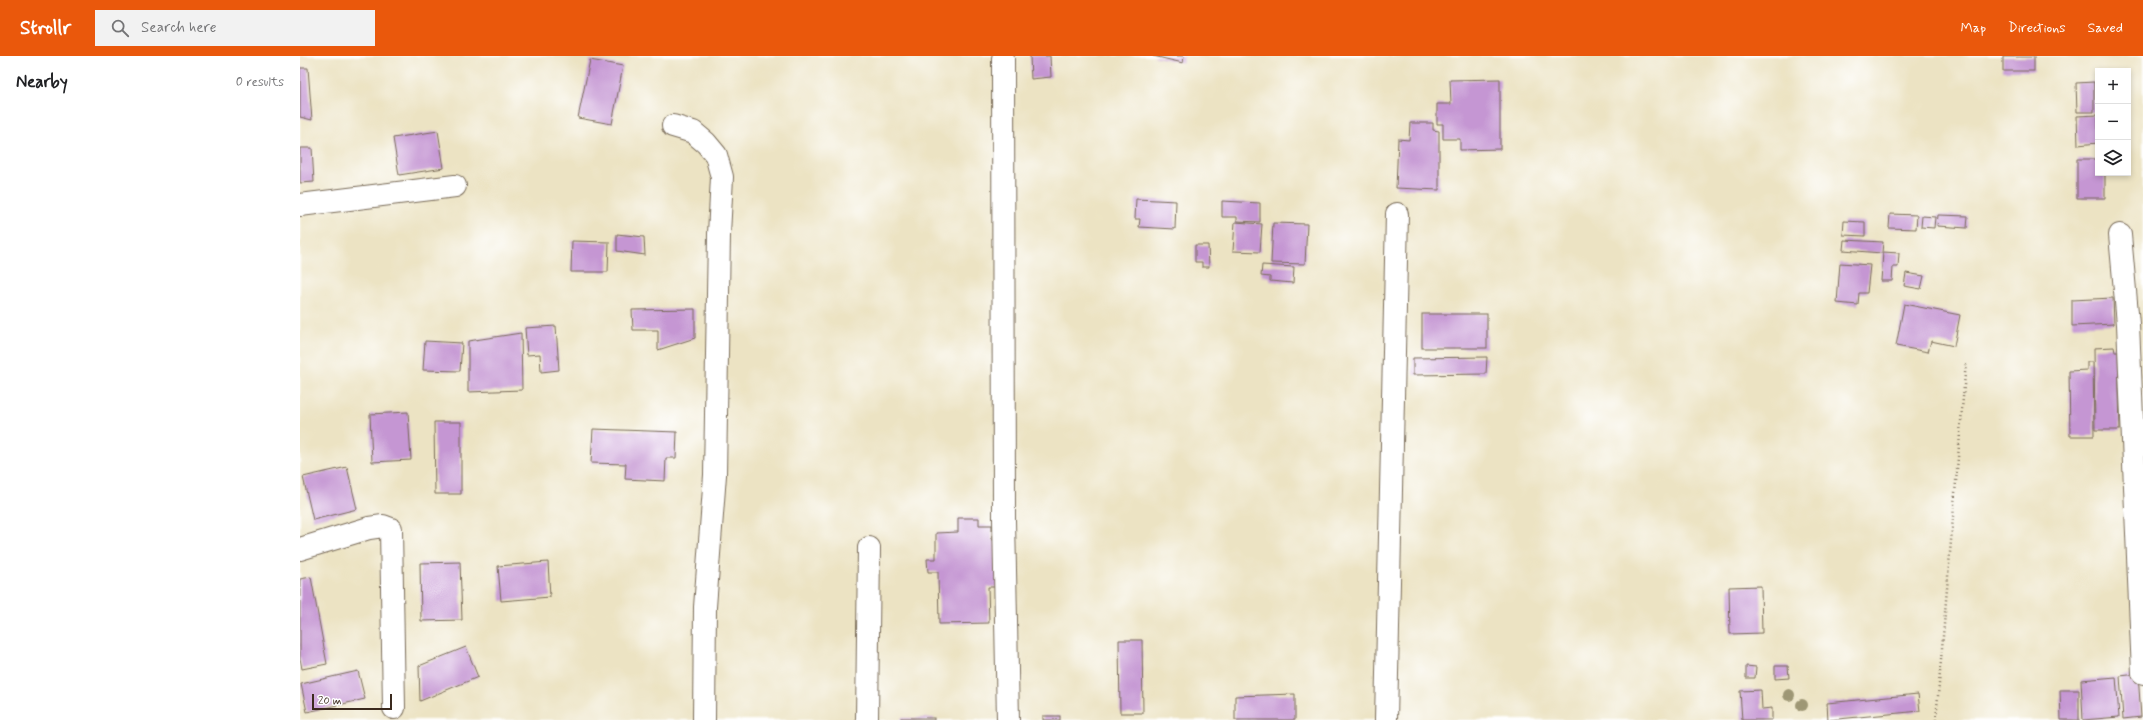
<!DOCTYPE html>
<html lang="en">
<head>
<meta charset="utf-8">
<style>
  :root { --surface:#fff; --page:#f2f2f2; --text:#202124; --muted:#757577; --line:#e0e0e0; --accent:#ea580c }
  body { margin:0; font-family:Mynerve,sans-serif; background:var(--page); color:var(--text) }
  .controls { position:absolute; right:12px; top:12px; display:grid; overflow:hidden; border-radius:0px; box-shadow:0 2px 6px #0003 }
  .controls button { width:36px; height:36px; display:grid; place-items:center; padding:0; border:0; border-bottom:1px solid var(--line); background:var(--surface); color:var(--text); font:20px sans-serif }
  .scale { position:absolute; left:12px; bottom:10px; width:80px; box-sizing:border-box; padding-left:4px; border:2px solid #3b2a1e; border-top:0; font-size:11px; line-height:14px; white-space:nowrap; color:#3b2a1e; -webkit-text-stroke:3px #fff; paint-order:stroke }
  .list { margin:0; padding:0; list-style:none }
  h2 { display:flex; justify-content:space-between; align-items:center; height:52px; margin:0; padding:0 16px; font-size:17px }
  h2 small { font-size:13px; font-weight:400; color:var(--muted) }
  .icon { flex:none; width:22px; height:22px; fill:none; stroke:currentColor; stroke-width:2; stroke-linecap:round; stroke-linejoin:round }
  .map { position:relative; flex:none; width:1843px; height:664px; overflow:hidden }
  header { display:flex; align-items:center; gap:24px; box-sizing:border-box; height:56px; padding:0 20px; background:var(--accent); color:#fff }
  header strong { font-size:19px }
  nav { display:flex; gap:22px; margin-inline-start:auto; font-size:14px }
  .search { width:280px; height:36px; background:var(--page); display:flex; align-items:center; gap:10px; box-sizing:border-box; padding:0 14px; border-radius:0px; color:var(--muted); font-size:15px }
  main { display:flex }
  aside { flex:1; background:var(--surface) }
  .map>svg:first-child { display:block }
</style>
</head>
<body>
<header>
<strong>Strollr</strong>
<div class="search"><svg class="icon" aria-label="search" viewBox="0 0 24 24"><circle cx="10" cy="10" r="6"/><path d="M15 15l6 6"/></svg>Search here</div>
<nav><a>Map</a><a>Directions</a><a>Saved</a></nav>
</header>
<main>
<aside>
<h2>Nearby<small>0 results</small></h2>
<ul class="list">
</ul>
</aside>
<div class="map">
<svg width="1843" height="664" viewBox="0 0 1843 664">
  <rect width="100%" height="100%" fill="#fff"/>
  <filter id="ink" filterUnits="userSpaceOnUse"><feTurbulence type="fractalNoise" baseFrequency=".025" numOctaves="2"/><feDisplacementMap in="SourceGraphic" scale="8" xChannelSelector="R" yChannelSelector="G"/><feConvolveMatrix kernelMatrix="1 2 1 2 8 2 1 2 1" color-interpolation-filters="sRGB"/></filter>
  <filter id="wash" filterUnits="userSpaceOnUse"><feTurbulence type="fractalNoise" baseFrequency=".012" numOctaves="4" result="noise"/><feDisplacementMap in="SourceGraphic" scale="16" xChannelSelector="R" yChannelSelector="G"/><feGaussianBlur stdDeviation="0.9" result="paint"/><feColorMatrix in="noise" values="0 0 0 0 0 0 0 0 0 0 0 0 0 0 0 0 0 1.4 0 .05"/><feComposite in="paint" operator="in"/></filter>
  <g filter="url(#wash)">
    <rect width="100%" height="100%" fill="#ece3c3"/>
    <g id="blocks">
      <g fill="#c596d3">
        <polygon points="730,0 750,0 751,21 731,23"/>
        <polygon points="853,0 884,0 883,7"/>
        <rect x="1703" y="1" width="31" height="14"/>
        <polygon points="290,4 323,10 312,68 278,62"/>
        <polygon points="0,12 8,12 12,64 0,61"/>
        <polygon points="1200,23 1200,93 1160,94 1160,83 1143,83 1143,68 1137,68 1137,48 1151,48 1150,24"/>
        <polygon points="1794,26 1794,56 1777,56 1776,27"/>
        <polygon points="1798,59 1798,87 1778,89 1777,60"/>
        <polygon points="1110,67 1133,67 1133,74 1139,75 1139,134 1096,132 1098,83 1109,84"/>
        <polygon points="138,75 144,112 99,119 93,82"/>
        <polygon points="0,92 12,92 14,126 0,127"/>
        <polygon points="1777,103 1798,103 1798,117 1805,117 1805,142 1777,142"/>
        <polygon points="836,143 876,145 875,173 839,171 840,163 835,163"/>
        <polygon points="922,145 960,147 960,166 937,165 937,161 922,161"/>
        <polygon points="1590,158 1617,159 1616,173 1589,172"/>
        <polygon points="1638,159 1668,160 1667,172 1637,170"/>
        <polygon points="1622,160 1635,161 1634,172 1621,171"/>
        <polygon points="1544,165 1565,166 1565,180 1543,179"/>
        <polygon points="935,166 962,168 960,196 933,195"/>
        <polygon points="973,167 1007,168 1005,208 971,207"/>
        <polygon points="317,178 344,181 345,199 317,195"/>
        <polygon points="1544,184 1583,186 1582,197 1543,194"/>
        <polygon points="272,185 309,186 308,216 271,216"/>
        <polygon points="895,189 908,189 909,211 902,211 902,206 895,206"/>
        <polygon points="1583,196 1599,197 1598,211 1593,211 1592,225 1581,225"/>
        <polygon points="1540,207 1570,209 1567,237 1559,237 1558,249 1537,247"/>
        <polygon points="962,209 994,211 993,227 970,225 970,221 961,220"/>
        <polygon points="1606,217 1624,220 1621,233 1604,230"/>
        <polygon points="1813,242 1814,268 1772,270 1772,244"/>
        <polygon points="1604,248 1660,259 1654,290 1631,285 1628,296 1596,290"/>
        <polygon points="395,253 395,282 358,294 358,274 333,274 332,254"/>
        <rect x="1122" y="258" width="65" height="34"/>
        <polygon points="256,270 259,314 241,316 240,298 227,299 225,272"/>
        <polygon points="221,277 222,334 168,336 168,285"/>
        <polygon points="125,285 162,287 160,315 123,314"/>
        <polygon points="1814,291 1815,296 1818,296 1820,374 1795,374 1794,292"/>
        <polygon points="1187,301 1186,318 1113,319 1113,302"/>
        <polygon points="1787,306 1793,306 1794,380 1770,380 1769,315 1787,314"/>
        <polygon points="108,356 111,404 72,406 70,358"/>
        <polygon points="134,366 161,366 161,438 135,438"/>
        <polygon points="293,373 377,376 376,402 366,402 365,425 325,423 326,408 291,407"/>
        <polygon points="47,411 57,453 13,464 3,421"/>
        <polygon points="658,462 679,462 679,469 692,469 692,484 701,483 701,531 688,531 689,567 639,568 638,516 628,516 627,503 636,503 636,477 658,476"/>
        <polygon points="160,506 162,564 121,565 120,507"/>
        <polygon points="248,506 250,541 201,545 198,510"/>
        <polygon points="11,521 27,608 2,613 0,602 0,523"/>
        <polygon points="1461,530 1462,577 1430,578 1429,531"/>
        <polygon points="819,584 842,584 843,657 820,657"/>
        <polygon points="166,591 178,621 120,645 119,610"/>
        <polygon points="1446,610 1456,611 1455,622 1446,622"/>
        <polygon points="1475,610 1488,610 1489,622 1475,623"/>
        <polygon points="58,615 65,643 7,656 1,628"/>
        <polygon points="1838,618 1841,661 1823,663 1820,620"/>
        <polygon points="1816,621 1819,661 1783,664 1781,624"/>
        <polygon points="1461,634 1462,653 1472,652 1472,664 1442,664 1440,635"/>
        <polygon points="1760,634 1779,634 1779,664 1761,664"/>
        <polygon points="995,638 995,664 935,664 935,640"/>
        <polygon points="1618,638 1620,655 1528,664 1527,647"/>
        <rect x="743" y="660" width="17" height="4"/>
        <rect x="601" y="662" width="33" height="2"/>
      </g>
    </g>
  </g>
  <g filter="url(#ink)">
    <use href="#blocks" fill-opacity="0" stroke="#796b58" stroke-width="1"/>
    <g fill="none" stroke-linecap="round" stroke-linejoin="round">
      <g stroke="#796b58" stroke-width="24">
        <g id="minor">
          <polyline points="703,2 704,464 708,664"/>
          <polyline points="373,70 393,76 406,87 416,99 422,121 419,178 415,419 405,551 404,664"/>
          <polyline points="0,149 155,130"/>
          <polyline points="1820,179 1828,268 1843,617"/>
          <polyline points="0,493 69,472 83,470 91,473 94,652"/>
          <polyline points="567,664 569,492"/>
          <polyline points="1086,664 1097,158"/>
        </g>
      </g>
      <polyline stroke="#796b58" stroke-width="2.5" stroke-dasharray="1 3" stroke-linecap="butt" points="1636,664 1666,306"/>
      <use href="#minor" stroke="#fff" stroke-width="22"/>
    </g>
    <g fill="#9e9774">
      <circle cx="1489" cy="639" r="6"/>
      <circle cx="1502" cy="649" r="6"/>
    </g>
  </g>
</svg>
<div class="controls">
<button>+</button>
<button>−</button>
<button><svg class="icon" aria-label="layers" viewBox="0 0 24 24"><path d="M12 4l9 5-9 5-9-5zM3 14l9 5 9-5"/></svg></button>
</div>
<div class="scale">20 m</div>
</div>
</main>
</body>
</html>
